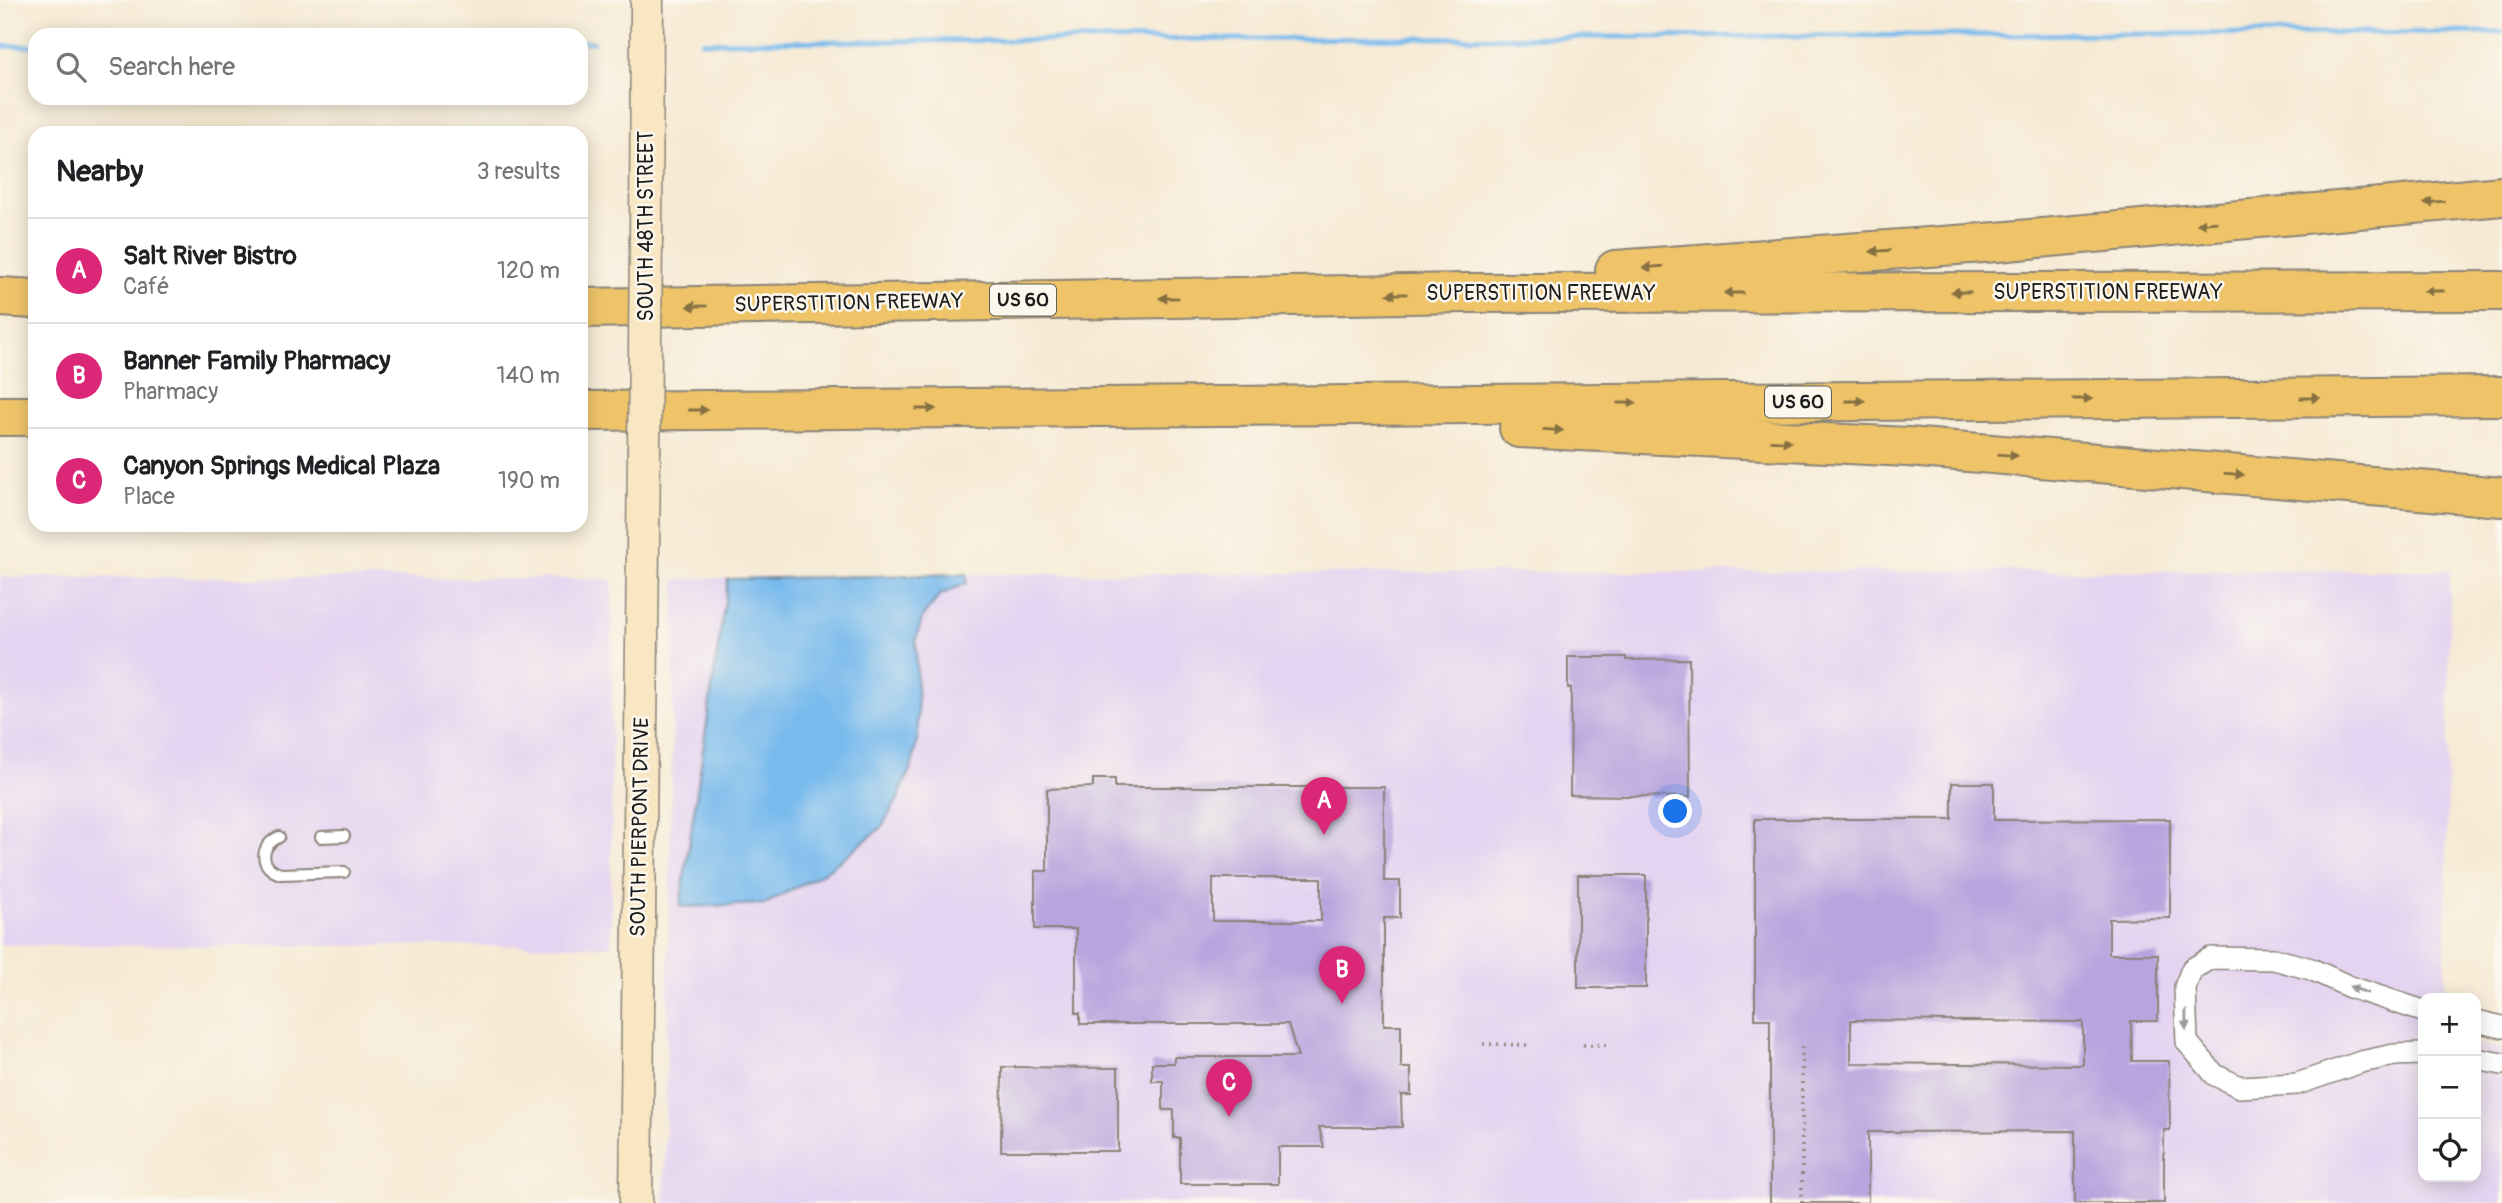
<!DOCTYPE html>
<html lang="en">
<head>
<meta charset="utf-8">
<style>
  :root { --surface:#fff; --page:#f2f2f2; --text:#202124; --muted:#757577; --line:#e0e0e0; --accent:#db2777 }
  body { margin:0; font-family:Pangolin,sans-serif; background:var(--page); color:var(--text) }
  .controls { position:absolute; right:21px; bottom:21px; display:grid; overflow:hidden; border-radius:14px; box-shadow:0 4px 18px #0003 }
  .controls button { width:63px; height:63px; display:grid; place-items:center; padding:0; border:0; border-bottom:2px solid var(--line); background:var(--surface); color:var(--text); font:35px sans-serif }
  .you { position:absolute; left:1676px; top:812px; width:24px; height:24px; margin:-18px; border:5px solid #fff; border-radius:50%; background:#1a73e8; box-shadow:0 0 0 10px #1a73e833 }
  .badge { display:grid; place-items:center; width:46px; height:46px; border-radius:50%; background:var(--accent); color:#fff; font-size:23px; font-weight:700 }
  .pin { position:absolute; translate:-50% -58px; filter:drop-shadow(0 2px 4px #0008) }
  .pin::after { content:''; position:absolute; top:37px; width:24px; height:21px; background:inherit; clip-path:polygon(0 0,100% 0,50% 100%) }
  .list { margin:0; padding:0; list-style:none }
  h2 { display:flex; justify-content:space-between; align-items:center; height:91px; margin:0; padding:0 28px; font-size:30px }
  h2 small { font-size:23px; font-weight:400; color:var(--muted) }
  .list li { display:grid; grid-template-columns:46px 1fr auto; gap:21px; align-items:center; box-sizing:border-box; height:105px; padding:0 28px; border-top:2px solid var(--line) }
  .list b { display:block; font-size:26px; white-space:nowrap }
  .list p { margin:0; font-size:23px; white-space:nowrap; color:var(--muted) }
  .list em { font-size:23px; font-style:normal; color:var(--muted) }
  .icon { flex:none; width:38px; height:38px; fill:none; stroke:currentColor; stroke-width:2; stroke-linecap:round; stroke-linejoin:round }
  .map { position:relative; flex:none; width:2502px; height:1203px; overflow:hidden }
  .search { position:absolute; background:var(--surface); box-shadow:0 4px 18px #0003; left:28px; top:28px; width:560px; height:77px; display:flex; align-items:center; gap:18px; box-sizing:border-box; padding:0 24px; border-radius:21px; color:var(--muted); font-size:26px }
  .panel { position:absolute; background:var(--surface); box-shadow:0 4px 18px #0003; left:28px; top:126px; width:560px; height:406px; border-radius:21px }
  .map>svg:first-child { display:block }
</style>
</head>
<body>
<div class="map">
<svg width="2502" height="1203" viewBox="0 0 2502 1203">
  <rect width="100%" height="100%" fill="#fbf7ec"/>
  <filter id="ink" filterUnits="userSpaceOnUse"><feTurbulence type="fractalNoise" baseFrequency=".0143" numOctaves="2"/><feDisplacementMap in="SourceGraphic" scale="14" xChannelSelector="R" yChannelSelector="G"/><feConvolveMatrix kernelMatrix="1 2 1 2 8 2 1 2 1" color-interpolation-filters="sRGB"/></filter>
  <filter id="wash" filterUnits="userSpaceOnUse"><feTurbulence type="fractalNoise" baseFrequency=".00686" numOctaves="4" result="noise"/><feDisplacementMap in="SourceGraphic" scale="28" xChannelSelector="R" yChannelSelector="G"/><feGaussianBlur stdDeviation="1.57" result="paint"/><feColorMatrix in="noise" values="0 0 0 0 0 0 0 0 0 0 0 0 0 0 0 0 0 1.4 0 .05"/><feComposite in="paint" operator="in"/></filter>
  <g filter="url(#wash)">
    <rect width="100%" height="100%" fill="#f6ead4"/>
    <g fill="#e4d3f1">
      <polygon points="2450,570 2445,998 2423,998 2423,1177 2476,1177 2476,1044 2502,1049 2502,1203 664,1203 675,579 967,574"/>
      <polygon points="0,577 612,579 611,946 0,945"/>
    </g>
    <polygon fill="#78baed" stroke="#4a6b84" stroke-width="2" points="967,574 967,583 940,595 923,616 916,639 918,736 912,765 898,799 881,828 825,872 765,904 680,907 728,579"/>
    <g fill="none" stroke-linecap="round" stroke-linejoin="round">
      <g stroke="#78baed" stroke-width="5">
        <polyline points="581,42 593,42"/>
        <polyline points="702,42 2502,32"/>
        <polyline points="0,46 35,46"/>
      </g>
    </g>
    <g id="blocks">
      <g fill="#b8a4de" fill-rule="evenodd">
        <polygon points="1568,657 1626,657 1626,660 1689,659 1690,797 1570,795 1571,688 1568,688"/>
        <path d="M1093,779H1115V787H1384V881H1400V918H1384V1025H1401V1068H1411V1095H1401L1402,1127H1319L1324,1147H1278V1184H1180V1138H1174V1110H1163V1081H1152V1063H1174V1057H1298L1288,1024H1080V1013H1076V929H1035V871H1047V789L1093,787ZM1213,878H1321V921H1213Z"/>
        <path d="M1952,783H1994V820L2170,819V918L2109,919V954H2158V1021H2131L2132,1061H2169L2170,1130H2164V1203H2075V1131L1868,1132V1203H1770V1019H1755V819H1952ZM1851,1020L2083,1022V1065L1851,1063Z"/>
        <rect x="1578" y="875" width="68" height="113"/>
        <polygon points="1002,1067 1118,1068 1118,1151 1001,1151"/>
      </g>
    </g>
  </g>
  <g filter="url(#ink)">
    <use href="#blocks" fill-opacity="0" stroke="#898378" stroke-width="2"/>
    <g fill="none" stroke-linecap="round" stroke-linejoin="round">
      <g stroke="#898378" stroke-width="14">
        <g id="lane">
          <path d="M279,837C259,846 259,868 281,874L344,872"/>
          <polyline points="321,837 344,836"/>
        </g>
      </g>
      <g stroke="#898378" stroke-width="24">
        <g id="street">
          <polyline points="2423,1011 2350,987 2311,969 2274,959 2211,958 2192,969 2185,987 2187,1042 2215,1075 2240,1087 2297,1084 2361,1062 2394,1055 2423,1054"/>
          <polyline points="2476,1021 2502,1027"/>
          <polyline points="2476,1059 2502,1064"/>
        </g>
      </g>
      <g stroke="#898378" stroke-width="35">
        <g id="secondary">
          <polyline points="646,239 647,0"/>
          <polyline points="636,1203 644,452"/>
        </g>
      </g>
      <g stroke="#898378" stroke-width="42">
        <g id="highway">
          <polyline points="1615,270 1997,242 2502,196"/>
          <polyline points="0,297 35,299"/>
          <polyline points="581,308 1465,293 2502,291"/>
          <polyline points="581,411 2502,396"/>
          <polyline points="0,416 35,416"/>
          <polyline points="1519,428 1908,447 2502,497"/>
        </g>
      </g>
      <g stroke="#898378" stroke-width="3.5" stroke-dasharray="2 5" stroke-linecap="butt">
        <polyline points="1483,1044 1530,1045"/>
        <polyline points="1583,1045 1609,1045"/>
        <polyline points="1802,1203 1802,1043"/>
      </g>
      <use href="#lane" stroke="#fff" stroke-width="10"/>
      <use href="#street" stroke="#fff" stroke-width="21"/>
      <use href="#secondary" stroke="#f9e7c3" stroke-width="32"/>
      <use href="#highway" stroke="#efc469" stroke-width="38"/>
      <g stroke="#898378" stroke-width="35" stroke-linecap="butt">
        <polyline id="secondary-bridge" points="644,452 646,239"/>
      </g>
      <use href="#secondary-bridge" stroke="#f9e7c3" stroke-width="32"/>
    </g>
    <defs><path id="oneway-solid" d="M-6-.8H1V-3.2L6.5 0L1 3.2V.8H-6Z" transform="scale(1.75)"/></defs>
    <g fill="#867042">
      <use href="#oneway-solid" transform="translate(2434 202) rotate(175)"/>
      <use href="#oneway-solid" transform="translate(2207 223) rotate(175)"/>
      <use href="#oneway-solid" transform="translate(1880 251) rotate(176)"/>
      <use href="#oneway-solid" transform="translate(1653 267) rotate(176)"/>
      <use href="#oneway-solid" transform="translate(2434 291) rotate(180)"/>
      <use href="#oneway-solid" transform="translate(1961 292) rotate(180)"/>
      <use href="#oneway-solid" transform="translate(1734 293) rotate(180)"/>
      <use href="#oneway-solid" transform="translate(1397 294) rotate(179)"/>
      <use href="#oneway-solid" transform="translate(1169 298) rotate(179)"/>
      <use href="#oneway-solid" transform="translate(697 306) rotate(179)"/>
      <use href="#oneway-solid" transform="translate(2310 398)"/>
      <use href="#oneway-solid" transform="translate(2082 399)"/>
      <use href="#oneway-solid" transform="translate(1855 401)"/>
      <use href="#oneway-solid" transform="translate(1627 403)"/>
      <use href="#oneway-solid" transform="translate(926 409)"/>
      <use href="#oneway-solid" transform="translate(698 410)"/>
      <use href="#oneway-solid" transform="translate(1553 430) rotate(3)"/>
      <use href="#oneway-solid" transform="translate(1781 441) rotate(3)"/>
      <use href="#oneway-solid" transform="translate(2008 455) rotate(5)"/>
      <use href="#oneway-solid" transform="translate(2234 474) rotate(5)"/>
    </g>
    <g fill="#999">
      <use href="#oneway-solid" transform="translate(2359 990) rotate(-160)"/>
      <use href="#oneway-solid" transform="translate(2186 1020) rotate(89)"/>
    </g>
  </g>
  <g text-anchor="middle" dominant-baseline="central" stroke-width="5" stroke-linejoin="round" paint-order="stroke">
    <g fill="#fbf7ec" stroke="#5f5e5a" stroke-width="2">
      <rect x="990" y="284.5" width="66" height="31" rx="5"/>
      <rect x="1765" y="386.5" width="66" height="31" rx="5"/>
    </g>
    <g font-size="19" font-weight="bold" fill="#1c1c1c">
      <text x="1023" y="300">US 60</text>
      <text x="1798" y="402">US 60</text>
    </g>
    <g font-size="21" fill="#1c1c1c" stroke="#fbf7ec">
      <text transform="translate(646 226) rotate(-90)">SOUTH 48TH STREET</text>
      <text x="2108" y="292">SUPERSTITION FREEWAY</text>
      <text x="1541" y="293">SUPERSTITION FREEWAY</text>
      <text transform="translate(849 303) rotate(-1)">SUPERSTITION FREEWAY</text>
      <text transform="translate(640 827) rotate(-89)">SOUTH PIERPONT DRIVE</text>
    </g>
  </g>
</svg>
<div class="controls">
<button>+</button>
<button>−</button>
<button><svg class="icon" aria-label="locate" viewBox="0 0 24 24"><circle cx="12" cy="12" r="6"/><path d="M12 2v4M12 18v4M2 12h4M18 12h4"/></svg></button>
</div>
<div class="you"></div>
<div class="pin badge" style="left:1324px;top:835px">A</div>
<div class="pin badge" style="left:1342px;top:1004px">B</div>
<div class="pin badge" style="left:1229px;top:1117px">C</div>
<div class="search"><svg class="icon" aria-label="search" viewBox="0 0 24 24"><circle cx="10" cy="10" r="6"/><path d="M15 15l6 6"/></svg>Search here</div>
<section class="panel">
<h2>Nearby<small>3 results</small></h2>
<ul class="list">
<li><span class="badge">A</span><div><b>Salt River Bistro</b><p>Café</p></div><em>120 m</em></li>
<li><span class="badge">B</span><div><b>Banner Family Pharmacy</b><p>Pharmacy</p></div><em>140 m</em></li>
<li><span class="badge">C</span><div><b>Canyon Springs Medical Plaza</b><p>Place</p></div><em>190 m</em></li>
</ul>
</section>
</div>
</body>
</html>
